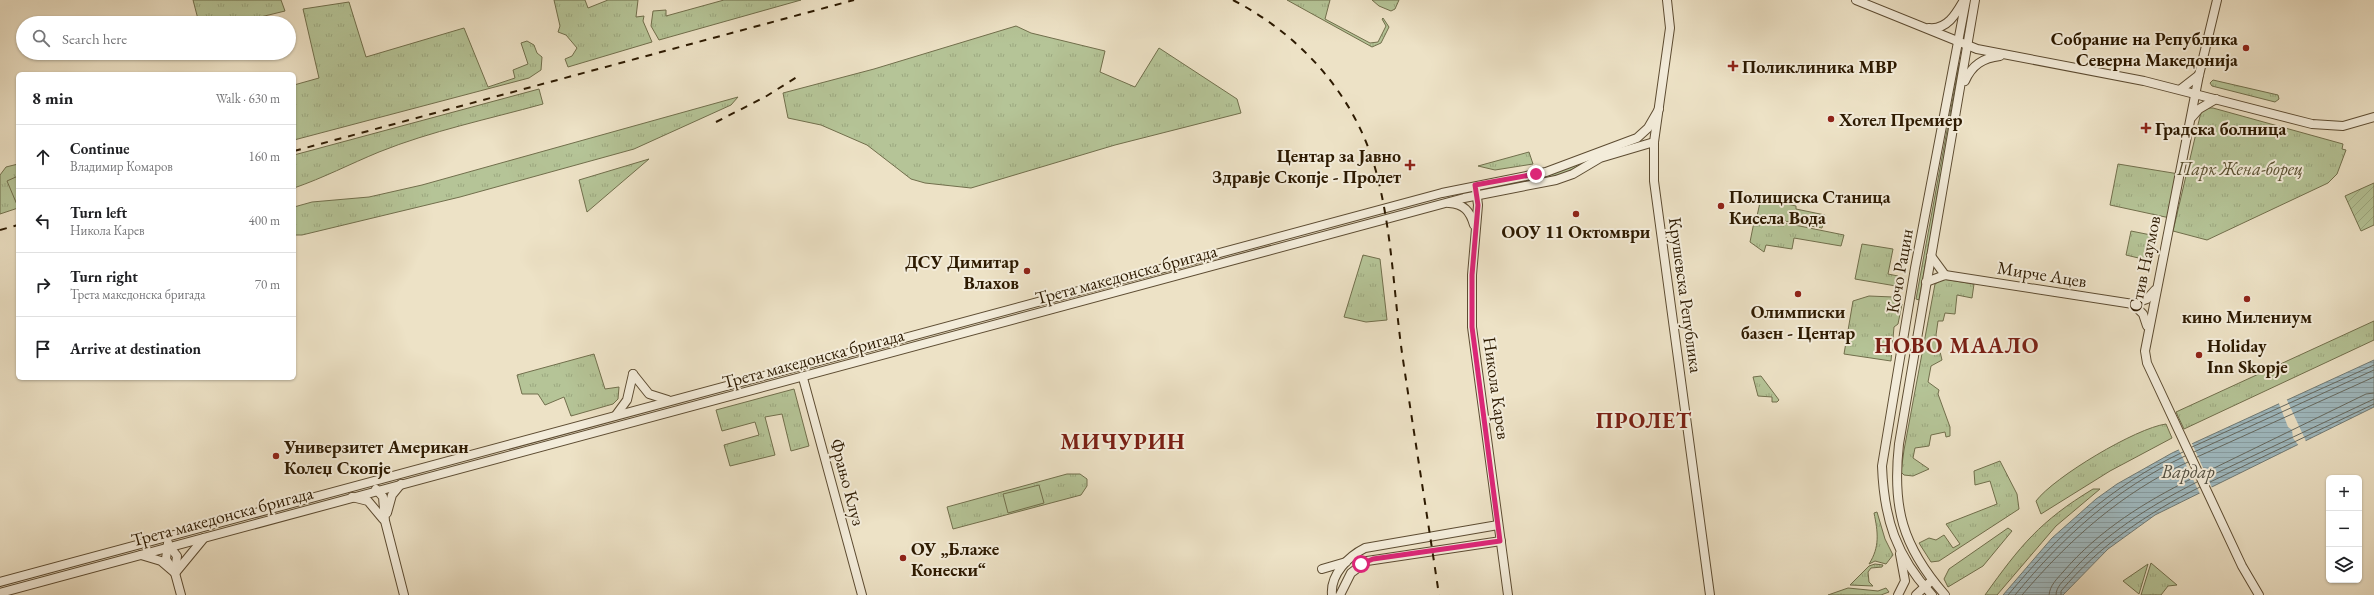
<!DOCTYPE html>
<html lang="en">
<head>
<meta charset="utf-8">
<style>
  :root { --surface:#fff; --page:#f6f6f6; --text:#202124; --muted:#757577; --line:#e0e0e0 }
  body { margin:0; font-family:"EB Garamond",serif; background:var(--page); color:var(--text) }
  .controls { position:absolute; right:12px; bottom:12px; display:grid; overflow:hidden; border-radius:6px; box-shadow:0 1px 3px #0004 }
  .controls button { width:36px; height:36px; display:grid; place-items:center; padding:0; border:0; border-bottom:1px solid var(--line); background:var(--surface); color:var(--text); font:20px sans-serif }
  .stop { position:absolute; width:12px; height:12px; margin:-9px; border:3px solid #db2777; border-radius:50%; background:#fff }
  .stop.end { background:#db2777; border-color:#fff; box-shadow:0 1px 4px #0008 }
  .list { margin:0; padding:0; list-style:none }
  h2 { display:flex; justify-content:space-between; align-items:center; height:52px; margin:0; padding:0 16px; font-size:17px }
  h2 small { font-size:13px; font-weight:400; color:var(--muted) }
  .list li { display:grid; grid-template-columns:26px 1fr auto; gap:12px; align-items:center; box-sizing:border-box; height:64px; padding:0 16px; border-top:1px solid var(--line) }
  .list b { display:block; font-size:15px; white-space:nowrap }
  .list p { margin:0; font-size:13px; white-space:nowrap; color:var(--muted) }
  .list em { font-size:13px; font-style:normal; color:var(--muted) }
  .icon { flex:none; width:22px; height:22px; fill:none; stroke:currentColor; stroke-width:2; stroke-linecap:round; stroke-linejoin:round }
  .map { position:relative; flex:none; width:2374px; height:595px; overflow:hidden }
  .search { position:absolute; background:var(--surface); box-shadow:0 1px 3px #0004; left:16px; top:16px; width:280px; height:44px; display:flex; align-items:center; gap:10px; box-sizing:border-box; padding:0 14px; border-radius:22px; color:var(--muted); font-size:15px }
  .panel { position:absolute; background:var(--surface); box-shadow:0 1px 3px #0004; left:16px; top:72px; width:280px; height:308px; border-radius:6px }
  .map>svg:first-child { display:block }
</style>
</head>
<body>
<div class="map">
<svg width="2374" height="595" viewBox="0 0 2374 595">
  <defs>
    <pattern id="grass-tufts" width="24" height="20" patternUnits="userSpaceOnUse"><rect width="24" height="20" fill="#b5c497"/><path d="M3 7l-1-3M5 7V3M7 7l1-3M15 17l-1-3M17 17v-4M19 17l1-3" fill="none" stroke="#9ca880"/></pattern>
    <pattern id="garden-furrows" width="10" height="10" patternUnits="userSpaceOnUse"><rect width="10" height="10" fill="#b5c497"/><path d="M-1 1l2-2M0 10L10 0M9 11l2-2" fill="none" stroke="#9ca880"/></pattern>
    <pattern id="water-rules" width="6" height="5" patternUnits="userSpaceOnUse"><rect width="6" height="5" fill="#9fbac1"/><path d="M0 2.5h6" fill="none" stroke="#899fa4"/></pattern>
  </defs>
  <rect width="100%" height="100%" fill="#ede2c6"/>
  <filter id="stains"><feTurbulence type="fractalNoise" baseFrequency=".005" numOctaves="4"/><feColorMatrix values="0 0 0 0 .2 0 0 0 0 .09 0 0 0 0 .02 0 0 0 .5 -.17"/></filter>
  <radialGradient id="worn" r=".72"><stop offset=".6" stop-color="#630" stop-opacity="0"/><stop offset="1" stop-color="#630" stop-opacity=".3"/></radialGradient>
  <g fill="url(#grass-tufts)" stroke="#716f4c">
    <polygon points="193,0 281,0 285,11 236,23 199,23"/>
    <polygon points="554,0 585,0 588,8 608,0 638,0 636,17 644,16 643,21 652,42 568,67 565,59 572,56 577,48 566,35 558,32 560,26"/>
    <polygon points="724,0 801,0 659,40 651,26 653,11 666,10 666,16"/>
    <polygon points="1287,0 1330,0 1325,19 1370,43 1378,42 1386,26 1382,19 1383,18 1389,27 1381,43 1372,47"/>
    <polygon points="1372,0 1399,0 1395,9 1391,11 1379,6"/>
    <polygon points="349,2 366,57 464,28 488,87 515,78 513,70 528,64 521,43 527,41 534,45 537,53 542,57 541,70 529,78 294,140 294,85 319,78 303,9"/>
    <polygon points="1016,26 1031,33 1105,51 1100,72 1135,87 1159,48 1237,99 1241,113 1115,145 971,188 925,183 911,179 867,145 821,125 788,118 783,93 874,69"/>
    <polygon points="1959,65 1961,65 1919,300 1916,299"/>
    <polygon points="2213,80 2278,95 2279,99 2275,102 2212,86 2210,83"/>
    <path d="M539,89L543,104C489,119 431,131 379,152C350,164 323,178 294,188V155Z"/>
    <polygon points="738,97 731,105 634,149 460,197 302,235 294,235 294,207 312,202 369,197 422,185"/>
    <polygon points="2207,108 2213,108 2343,144 2342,149 2346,150 2337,174 2328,183 2207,240 2173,231 2201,112"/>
    <polygon points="1529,152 1533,164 1495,170 1478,166"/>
    <polygon points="649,159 587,212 579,180"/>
    <polygon points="1587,161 1562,175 1497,186 1497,184 1537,178"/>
    <polygon points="18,164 18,208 0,214 0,175 6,167"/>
    <polygon points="2118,164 2179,174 2170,218 2110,205"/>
    <polygon points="1755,217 1844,235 1841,246 1794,238 1792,249 1766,245 1764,252 1750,242"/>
    <polygon points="2131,231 2156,236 2151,261 2126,255"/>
    <polygon points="1862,244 1893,249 1888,274 1898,276 1896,286 1855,279"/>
    <polygon points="1363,255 1380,259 1387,320 1366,322 1344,317"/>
    <polygon points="1943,279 1974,284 1972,298 1957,295 1955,314 1945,313 1943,321 1938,321 1936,335 1942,360 1931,366 1928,382 1939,390 1938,394 1950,427 1950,436 1946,437 1945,432 1931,435 1929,446 1915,448 1913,458 1929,469 1913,476 1904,475 1901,472 1904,450 1935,284"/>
    <polygon points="1869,296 1893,297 1902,304 1898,324 1894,327 1891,361 1844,354 1853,301"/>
    <polygon points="2374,321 2374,340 2184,429 2176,412"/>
    <polygon points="594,354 605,389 619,387 618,399 613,404 571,416 564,397 545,405 538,394 522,394 517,375"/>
    <polygon points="1761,376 1779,400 1777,402 1772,402 1772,397 1758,396 1753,377"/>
    <polygon points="794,389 809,446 791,451 782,414 765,417 775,455 730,466 724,445 759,435 755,422 722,431 716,410"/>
    <path d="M2166,424L2172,438L2110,471L2041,514L2036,501C2054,477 2136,428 2166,424Z"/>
    <polygon points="2000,461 2017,494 2019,509 1939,561 1931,562 1919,543 1929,538 1936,540 1944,535 1953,548 1960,544 1946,524 1997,504 1990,481 1975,485 1974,471"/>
    <polygon points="1067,474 1080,474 1087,479 1087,486 1081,495 953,529 947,507"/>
    <path d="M2093,489H2100L2056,526L1997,595H1985C2020,546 2040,521 2093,489Z"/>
    <path d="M1877,512L1885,539L1893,555L1886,564L1875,561L1869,564C1880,547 1878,532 1874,513Z"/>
    <polygon points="2008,528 2012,531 1983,566 1948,587 1944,579 1949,569"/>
    <polygon points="2151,563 2177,585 2168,586 2161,595 2141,595"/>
    <polygon points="1875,564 1883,565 1882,567 1871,568 1868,572 1869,582 1873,586 1850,585 1869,566"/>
    <polygon points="2148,564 2139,594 2123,581"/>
    <polygon points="1848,588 1878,591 1886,588 1889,592 1881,595 1828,595"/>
  </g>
  <polygon fill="url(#garden-furrows)" stroke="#716f4c" points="2374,183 2374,225 2361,231 2345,196"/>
  <g fill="#b5c497" stroke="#716f4c">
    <polygon points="18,176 18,207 7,181"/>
    <polygon points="1761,198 1796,206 1796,209 1825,215 1822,228 1757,216"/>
    <polygon points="1039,485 1044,503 1008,513 1003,494"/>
  </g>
  <polygon fill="url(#water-rules)" stroke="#717a74" points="2374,360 2374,407 2155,515 2108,549 2063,595 2003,595 2052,538 2096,499 2117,484 2172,453"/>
  <g fill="#ede2c6">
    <polygon points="2286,398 2305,439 2306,442 2299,446 2293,438 2292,430 2288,427 2278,401"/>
    <polygon points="2191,441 2212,488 2200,494 2178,448"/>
  </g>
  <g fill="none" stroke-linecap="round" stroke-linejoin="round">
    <g stroke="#666a61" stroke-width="1">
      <polyline points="2192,447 2374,365"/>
      <polyline points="2194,452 2374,370"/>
      <polyline points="2197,457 2374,377"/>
      <polyline points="2204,473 2366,394 2374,393"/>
      <polyline points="2206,478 2374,399"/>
      <polyline points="2208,483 2374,404"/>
      <path d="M2008,595C2060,533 2109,487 2183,452"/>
      <path d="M2015,595C2065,535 2114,490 2185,456"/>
      <path d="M2022,595C2070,539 2121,493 2188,462"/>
      <path d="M2049,595C2050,585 2057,579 2063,572C2099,530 2146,501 2195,477"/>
      <path d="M2056,595C2056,587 2063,581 2069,575C2104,534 2150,506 2197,482"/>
      <path d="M2061,595V591C2100,545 2146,514 2200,487"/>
    </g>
    <g stroke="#5d4c32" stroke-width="10">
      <g id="tertiary">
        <polyline points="1667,0 1670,28 1654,142 1654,181 1710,595"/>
        <polyline points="1856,0 1977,49 2144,81 2312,124 2343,126 2374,117"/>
        <polyline points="2217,0 2199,75 2145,351 2147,363 2242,566 2259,595"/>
        <path d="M1929,28C1947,30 1956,14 1964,0"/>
        <path d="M1965,81C1972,65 1983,58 2000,56"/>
        <polyline points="2181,89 2199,75"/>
        <polyline points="2192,117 2199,109 2216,99"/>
        <polyline points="1476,190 1478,205 1472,275 1472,327 1508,595"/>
        <path d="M1449,203C1464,204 1470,211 1474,225"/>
        <polyline points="1931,256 1945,275"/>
        <polyline points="1926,282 1945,275 2133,304 2147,299 2155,290"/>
        <polyline points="2133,304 2143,314 2147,326"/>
        <polyline points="633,374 649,394 668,400"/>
        <polyline points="803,378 862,595"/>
        <polyline points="616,415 627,400 633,374"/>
        <polyline points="376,489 383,497 385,521 404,595"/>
        <polyline points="352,497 368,501 383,519"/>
        <polyline points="387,513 392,495 401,484"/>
        <polyline points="168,543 166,559 171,567"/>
        <polyline points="169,546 177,556 175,573 181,595"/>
        <polyline points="141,555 161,561 175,573"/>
        <polyline points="1322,569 1346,562"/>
        <polyline points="176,572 204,538"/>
        <polyline points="0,582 1442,193 1546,172 1637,138 1648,128 1659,109"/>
        <path d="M0,593C488,460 977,332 1464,198L1556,180L1573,174L1600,158L1654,142"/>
        <path d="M1332,595C1330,574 1349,556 1365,548L1498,525"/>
        <polyline points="1340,595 1351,573 1367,561 1501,541"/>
        <polyline points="1898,595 1905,581 1900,554"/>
        <polyline points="1916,595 1929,583"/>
        <path d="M1932,595C1896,556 1884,519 1882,466L1915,268L1966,0"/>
        <path d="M1945,595C1902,546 1892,507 1899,444L1975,0"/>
      </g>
    </g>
    <use href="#tertiary" stroke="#f3ecda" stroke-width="8"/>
    <g stroke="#2d1a01" stroke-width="2" stroke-dasharray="7 7" stroke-linecap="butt">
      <path d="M1233,0C1304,37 1359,100 1378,179C1392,235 1394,295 1402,353C1414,434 1427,514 1439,595"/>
      <polyline points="716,122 765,97 800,75"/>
      <polyline points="294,151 854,0"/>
      <polyline points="0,230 18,225"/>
    </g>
  </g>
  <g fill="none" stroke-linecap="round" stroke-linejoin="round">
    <polyline stroke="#db2777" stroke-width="5" points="1361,564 1373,559 1500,541 1472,327 1472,275 1478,205 1475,185 1536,174"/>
  </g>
  <g fill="#8f2418" stroke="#f3ecda" stroke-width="1.5">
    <circle cx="2246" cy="48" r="4"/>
    <path d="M1731 60h4v4h4v4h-4v4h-4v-4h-4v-4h4z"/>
    <circle cx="1831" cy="119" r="4"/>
    <path d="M2144 122h4v4h4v4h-4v4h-4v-4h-4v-4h4z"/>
    <path d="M1408 159h4v4h4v4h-4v4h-4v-4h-4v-4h4z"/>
    <circle cx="1721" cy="206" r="4"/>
    <circle cx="1576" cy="214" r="4"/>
    <circle cx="1027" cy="271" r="4"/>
    <circle cx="1798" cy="294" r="4"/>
    <circle cx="2247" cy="299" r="4"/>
    <circle cx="2199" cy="355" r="4"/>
    <circle cx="276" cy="456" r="4"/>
    <circle cx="903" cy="558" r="4"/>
  </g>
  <g text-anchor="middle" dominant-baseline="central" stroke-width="4" stroke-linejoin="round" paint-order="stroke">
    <g font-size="18" font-weight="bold" fill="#2d1a01" stroke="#f3ecda" text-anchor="start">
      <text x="2238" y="38" text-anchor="end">Собрание на Република<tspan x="2238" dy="21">Северна Македонија</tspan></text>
      <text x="1742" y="66">Поликлиника МВР</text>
      <text x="1839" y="119">Хотел Премиер</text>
      <text x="2155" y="128">Градска болница</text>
      <text x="1401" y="155" text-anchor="end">Центар за Јавно<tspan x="1401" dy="21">Здравје Скопје - Пролет</tspan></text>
      <text x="1729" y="196">Полициска Станица<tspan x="1729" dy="21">Кисела Вода</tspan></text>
      <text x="1576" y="231" text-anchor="middle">ООУ 11 Октомври</text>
      <text x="1019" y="261" text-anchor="end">ДСУ Димитар<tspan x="1019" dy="21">Влахов</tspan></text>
      <text x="1798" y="311" text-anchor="middle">Олимписки<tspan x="1798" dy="21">базен - Центар</tspan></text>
      <text x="2247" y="316" text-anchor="middle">кино Милениум</text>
      <text x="2207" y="345">Holiday<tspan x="2207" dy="21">Inn Skopje</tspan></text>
      <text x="284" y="446">Универзитет Американ<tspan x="284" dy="21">Колеџ Скопје</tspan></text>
      <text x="911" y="548">ОУ „Блаже<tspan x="911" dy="21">Конески“</tspan></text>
    </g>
    <g font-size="18" font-style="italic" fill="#564d2e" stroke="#f3ecda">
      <text x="2240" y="168">Парк Жена-борец</text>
    </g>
    <g font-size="18" fill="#2d1a01" stroke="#f3ecda">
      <text transform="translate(2144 264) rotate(-78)">Стив Наумов</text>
      <text transform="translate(1899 271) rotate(-80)">Кочо Рацин</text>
      <text transform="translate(1126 274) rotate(-15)">Трета македонска бригада</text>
      <text transform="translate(2042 274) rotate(9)">Мирче Ацев</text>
      <text transform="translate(1686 295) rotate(82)">Крушевска Република</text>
      <text transform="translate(813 358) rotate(-15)">Трета македонска бригада</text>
      <text transform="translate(1497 388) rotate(82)">Никола Карев</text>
      <text transform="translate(848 482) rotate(75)">Фрањо Клуз</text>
      <text transform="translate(222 516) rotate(-15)">Трета македонска бригада</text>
    </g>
    <g font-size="19" font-style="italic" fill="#555244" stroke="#f3ecda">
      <text x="2188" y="471">Вардар</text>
    </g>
    <g font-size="22" font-weight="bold" letter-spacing="1" fill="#7a1f14" stroke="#f3ecda">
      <text x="1957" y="345">НОВО МААЛО</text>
      <text x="1644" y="420">ПРОЛЕТ</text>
      <text x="1123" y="441">МИЧУРИН</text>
    </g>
  </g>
  <rect width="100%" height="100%" filter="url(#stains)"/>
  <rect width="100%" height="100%" fill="url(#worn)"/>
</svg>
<div class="controls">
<button>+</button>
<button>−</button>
<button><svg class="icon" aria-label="layers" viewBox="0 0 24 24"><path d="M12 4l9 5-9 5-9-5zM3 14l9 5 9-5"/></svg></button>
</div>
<div class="stop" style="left:1361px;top:564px"></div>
<div class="stop end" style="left:1536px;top:174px"></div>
<div class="search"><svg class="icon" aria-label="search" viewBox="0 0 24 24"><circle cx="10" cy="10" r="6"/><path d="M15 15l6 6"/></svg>Search here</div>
<section class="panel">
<h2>8 min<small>Walk · 630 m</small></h2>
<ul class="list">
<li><svg class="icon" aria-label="ahead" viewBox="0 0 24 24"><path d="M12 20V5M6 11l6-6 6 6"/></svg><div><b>Continue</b><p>Владимир Комаров</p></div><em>160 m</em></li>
<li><svg class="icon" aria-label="left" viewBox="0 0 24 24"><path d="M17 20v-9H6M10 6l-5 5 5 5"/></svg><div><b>Turn left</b><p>Никола Карев</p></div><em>400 m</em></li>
<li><svg class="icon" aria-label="right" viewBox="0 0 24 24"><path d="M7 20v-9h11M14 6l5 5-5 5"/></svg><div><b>Turn right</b><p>Трета македонска бригада</p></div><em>70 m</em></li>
<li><svg class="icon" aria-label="arrive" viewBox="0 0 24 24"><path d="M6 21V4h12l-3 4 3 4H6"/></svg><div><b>Arrive at destination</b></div></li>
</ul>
</section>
</div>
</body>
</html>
